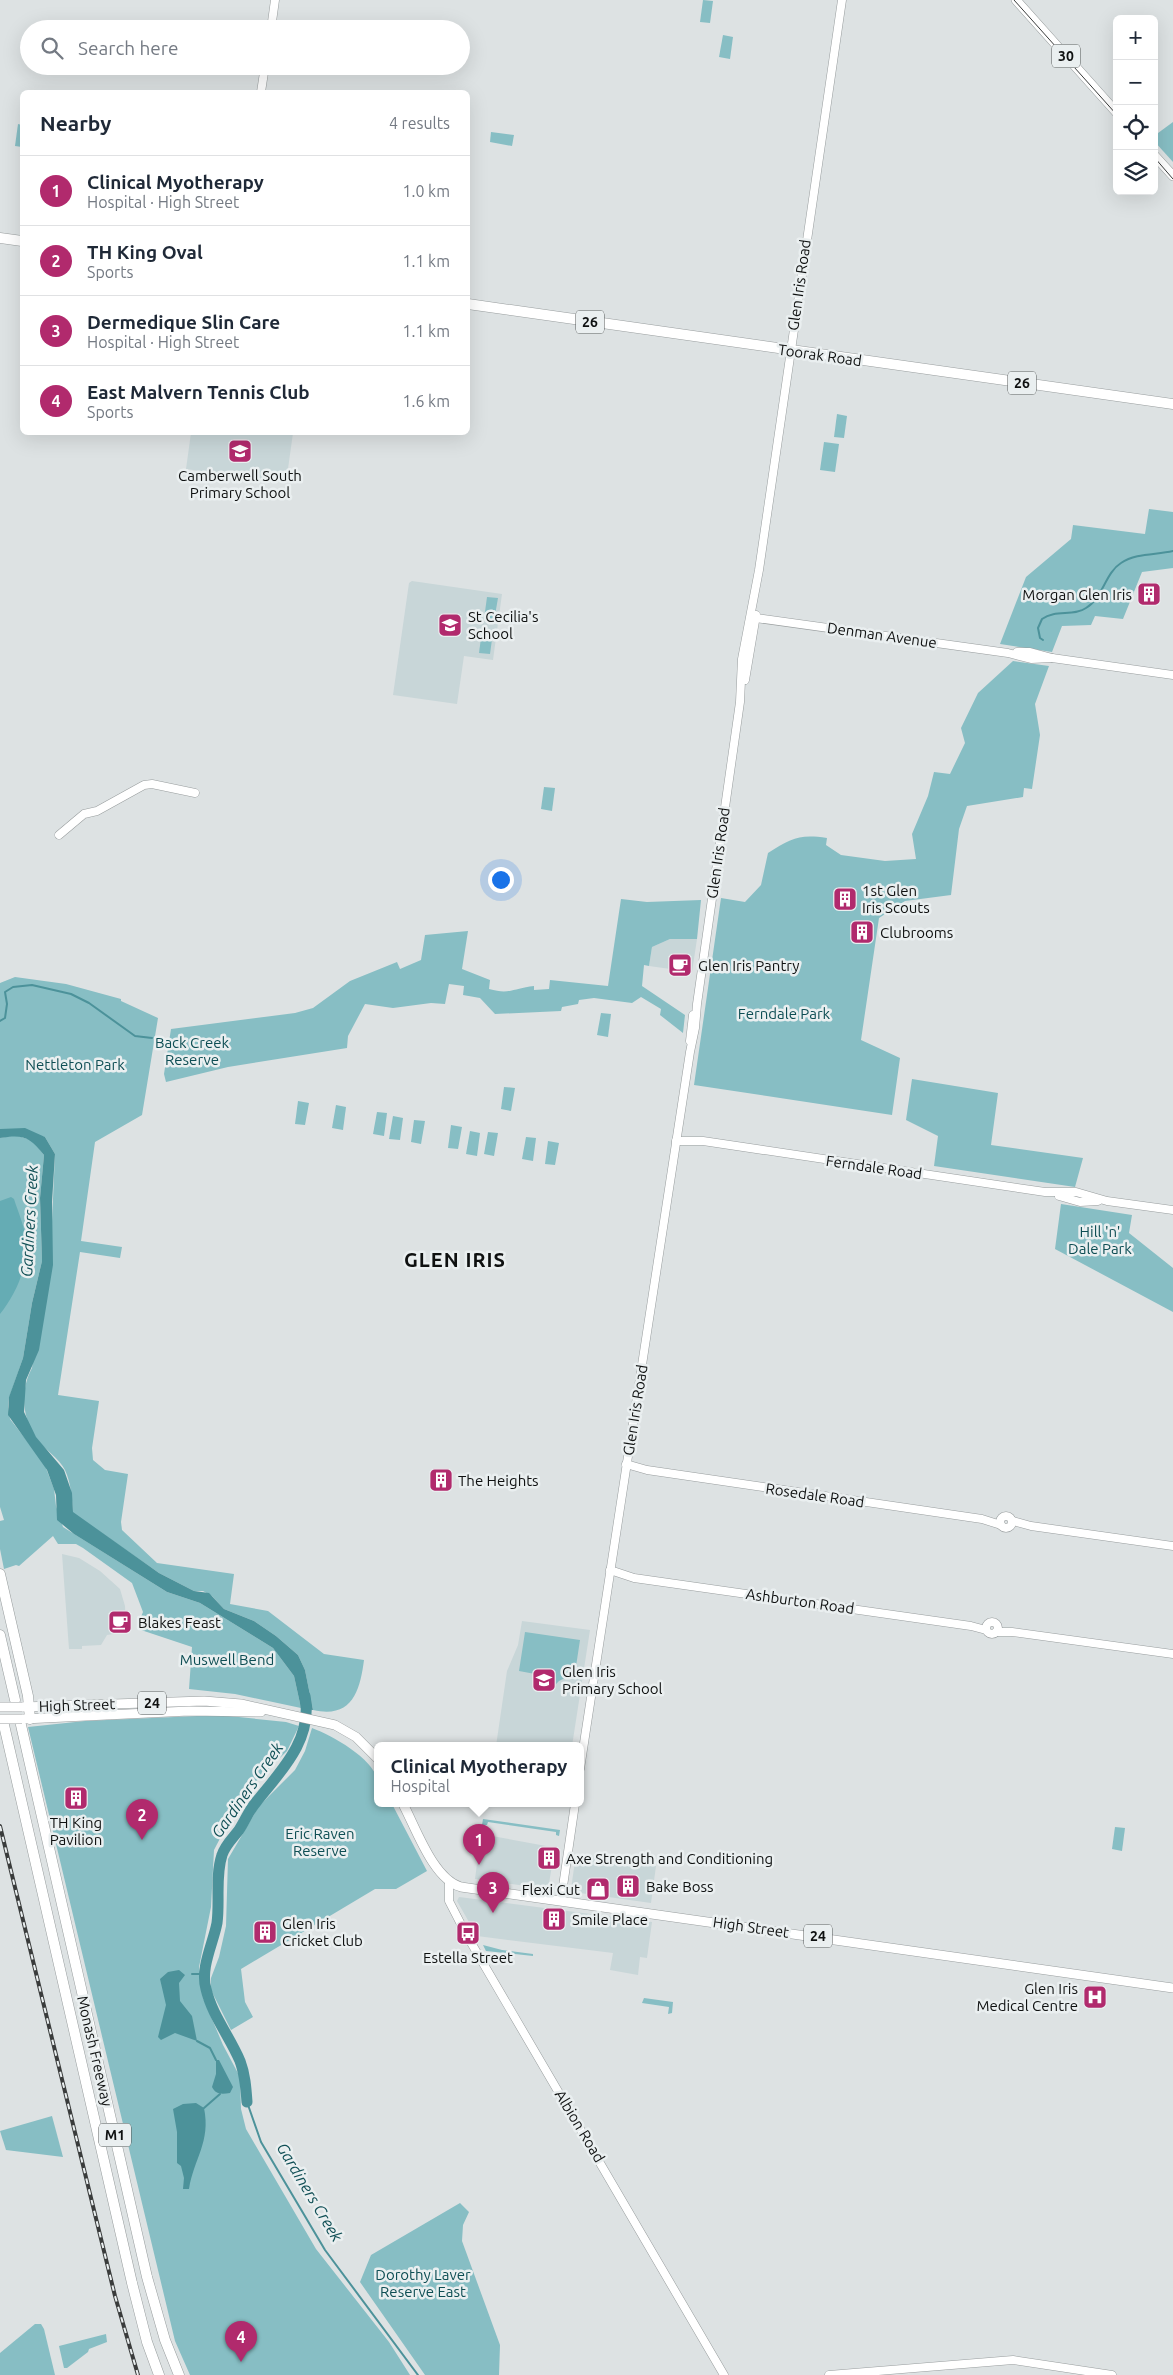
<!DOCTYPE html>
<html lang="en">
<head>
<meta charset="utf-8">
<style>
  :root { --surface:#fff; --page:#f2f2f3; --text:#1f2937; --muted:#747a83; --line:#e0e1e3; --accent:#b12a6d }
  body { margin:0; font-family:Ubuntu,sans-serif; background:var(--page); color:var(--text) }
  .controls { position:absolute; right:15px; top:15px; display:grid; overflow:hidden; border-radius:8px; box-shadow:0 5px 20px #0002 }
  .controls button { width:45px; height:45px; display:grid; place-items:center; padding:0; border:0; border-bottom:1px solid var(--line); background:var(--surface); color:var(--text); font:25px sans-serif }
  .you { position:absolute; left:500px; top:879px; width:18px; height:18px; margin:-12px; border:4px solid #fff; border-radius:50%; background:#1a73e8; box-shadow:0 0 0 8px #1a73e833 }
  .badge { display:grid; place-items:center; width:32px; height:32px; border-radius:50%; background:var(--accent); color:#fff; font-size:16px; font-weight:700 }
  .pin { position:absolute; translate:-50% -41px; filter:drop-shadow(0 1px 2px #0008) }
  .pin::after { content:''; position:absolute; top:26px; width:18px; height:15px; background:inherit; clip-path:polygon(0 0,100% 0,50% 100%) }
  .popup { position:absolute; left:374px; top:1742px; width:210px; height:65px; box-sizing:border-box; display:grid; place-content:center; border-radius:8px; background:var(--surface); filter:drop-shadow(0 1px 4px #0005); font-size:16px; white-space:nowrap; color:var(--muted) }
  .popup b { font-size:19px; color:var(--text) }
  .popup::after { content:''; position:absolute; left:50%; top:100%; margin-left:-10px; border:10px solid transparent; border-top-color:var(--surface) }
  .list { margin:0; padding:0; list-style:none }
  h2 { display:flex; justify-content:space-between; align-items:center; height:65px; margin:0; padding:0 20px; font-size:21px }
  h2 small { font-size:16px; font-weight:400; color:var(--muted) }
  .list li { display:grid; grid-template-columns:32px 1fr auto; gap:15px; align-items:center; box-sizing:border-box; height:70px; padding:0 20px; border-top:1px solid var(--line) }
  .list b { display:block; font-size:19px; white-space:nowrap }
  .list p { margin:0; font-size:16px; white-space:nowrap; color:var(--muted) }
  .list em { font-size:16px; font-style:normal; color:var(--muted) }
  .icon { flex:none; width:28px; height:28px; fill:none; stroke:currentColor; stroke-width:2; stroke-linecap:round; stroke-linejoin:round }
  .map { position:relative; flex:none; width:1173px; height:2375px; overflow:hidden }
  .search { position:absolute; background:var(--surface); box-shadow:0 5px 20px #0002; left:20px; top:20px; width:450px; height:55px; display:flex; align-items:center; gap:12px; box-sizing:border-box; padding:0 18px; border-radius:28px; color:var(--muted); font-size:19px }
  .panel { position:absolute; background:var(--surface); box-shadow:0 5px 20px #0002; left:20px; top:90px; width:450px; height:345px; border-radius:8px }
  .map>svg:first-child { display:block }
</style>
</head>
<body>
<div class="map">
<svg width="1173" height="2375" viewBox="0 0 1173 2375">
  <rect width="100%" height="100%" fill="#dde2e3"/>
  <g fill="#c8d6d8">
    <polygon points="191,433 293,433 286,483 186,469"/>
    <polygon points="412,581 502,594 493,660 464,656 457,704 393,695 409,583"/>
    <polygon points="670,939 697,939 692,972 649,966 652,947"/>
    <polygon points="62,1554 79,1558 100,1571 120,1589 125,1606 126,1632 107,1635 101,1645 82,1646 82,1649 69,1649"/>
    <polygon points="522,1621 590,1630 572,1746 496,1746 507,1671 518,1645"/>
    <polygon points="481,1834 557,1848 554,1854 548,1889 475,1879"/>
    <polygon points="576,1854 656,1866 651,1903 573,1892 571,1889"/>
    <polygon points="459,1897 652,1922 647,1958 640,1957 638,1975 610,1970 613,1953 477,1936 457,1901"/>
  </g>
  <g fill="#87bec4">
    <polygon points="703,0 713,1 710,23 700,22"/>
    <polygon points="723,35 733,37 730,59 719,57"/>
    <polygon points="1173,122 1173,162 1154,141 1154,136"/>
    <polygon points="18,124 22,125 22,147 15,146"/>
    <polygon points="491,132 514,135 512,146 490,142"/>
    <polygon points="837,414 847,416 844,438 834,437"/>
    <polygon points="824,442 839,444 835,472 820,470"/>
    <polygon points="1149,509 1173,512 1173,568 1142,572 1123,619 1095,616 1091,625 1062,626 1052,652 1000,644 1026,577 1071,539 1073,525 1145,534"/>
    <polygon points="487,597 498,598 494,621 484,619"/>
    <polygon points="482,630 493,632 490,654 479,653"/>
    <path d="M1013,661L1049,666L1035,704L1040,735L1032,789L1024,788L1023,797L967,806L959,829L951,895L905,901L879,918L861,1040L900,1058L892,1115L694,1085L721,898L745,902L761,885L768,853C792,838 799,834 827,838L826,845L841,855L885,861L916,859L912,834L928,796L934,772L950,774L965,743L961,728L978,693Z"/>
    <polygon points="544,787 555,788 552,811 541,809"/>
    <path d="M621,899L647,902L701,900L697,939H670L652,947L649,966L644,965L642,986L685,1015L683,1033L660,1015L661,1009L641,997L632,1003L594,998L579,1000L578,1004L562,1007L561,1011L495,1014L480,998L463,995L464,986L449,984L445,1004L431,1003L393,1008L365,1004L348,1036L347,1048L228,1067L166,1082L164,1074L171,1029L295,1013L313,1008L350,981L397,962L400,969L421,960L425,935L468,931L462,969L490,980L489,989C510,995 514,988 534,986V990L549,989L550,980L608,986Z"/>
    <path d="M15,977L66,984L121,999V1001L158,1018L142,1115L95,1142L81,1241L122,1247L120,1258L80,1252L58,1395L99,1401L92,1448L93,1460L105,1470L128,1474L121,1522L122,1530L157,1563L234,1574L230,1604L268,1611L324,1654L364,1660C360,1691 352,1719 313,1710L305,1670L298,1655L276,1636L254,1621L224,1609L212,1596L203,1591H194L159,1573L73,1513C72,1498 71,1483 65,1470C59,1458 44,1449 36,1438C22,1417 20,1390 32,1368L52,1221L55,1154L45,1137L0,1129V983Z"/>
    <polygon points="601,1013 611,1014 608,1037 597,1035"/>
    <polygon points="912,1079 998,1093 991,1145 1083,1158 1075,1187 934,1166 938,1136 906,1120"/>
    <polygon points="504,1087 515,1088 511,1111 501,1109"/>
    <polygon points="298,1101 309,1103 305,1125 295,1124"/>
    <polygon points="336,1105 346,1107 343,1130 332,1128"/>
    <polygon points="377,1112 387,1113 384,1136 373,1134"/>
    <polygon points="393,1116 403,1118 400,1140 389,1139"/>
    <polygon points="414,1120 425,1121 421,1144 411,1142"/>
    <polygon points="451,1125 462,1127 458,1149 448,1148"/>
    <polygon points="470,1131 480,1133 477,1156 466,1154"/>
    <polygon points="488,1132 498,1133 494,1156 484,1154"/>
    <polygon points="16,1135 33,1141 44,1155 40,1198 42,1261 32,1303 23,1358 9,1398 8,1407 10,1419 44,1463 54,1489 56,1506 63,1527 167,1592 200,1603 273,1648 294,1676 301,1708 235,1694 189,1689 192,1647 141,1630 140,1619 143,1612 132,1583 83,1548 76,1544 58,1544 53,1536 19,1566 16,1565 4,1569 0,1549 0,1521 4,1520 0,1507 0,1138"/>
    <polygon points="526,1137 536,1138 533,1161 522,1159"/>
    <polygon points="548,1141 559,1143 555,1165 545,1164"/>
    <polygon points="1061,1204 1132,1215 1129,1233 1173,1268 1173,1312 1055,1249"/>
    <polygon points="525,1632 580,1640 575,1673 559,1681 548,1692 544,1688 546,1676 519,1671"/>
    <polygon points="219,1715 286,1722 299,1726 287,1751 243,1794 214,1850 211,1907 199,1967 203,1998 223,2045 240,2077 241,2109 246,2129 316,2249 389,2342 410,2375 190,2375 175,2341 28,1727 85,1721"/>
    <path d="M312,1728C333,1736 371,1757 378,1780C380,1787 378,1797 378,1804H392L427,1871L396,1889H375L241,1969L245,2002L253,2017L231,2030L211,1990V1978L219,1957L226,1926L228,1859L259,1806L295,1770L305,1751Z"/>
    <polygon points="483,1819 560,1830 559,1836 556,1835 556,1832 488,1822 487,1825 482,1825"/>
    <polygon points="1115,1827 1125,1828 1122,1851 1112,1849"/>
    <polygon points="483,1945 502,1950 533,1954 533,1956 486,1951"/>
    <polygon points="644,1998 673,2002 672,2013 668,2014 669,2007 642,2003"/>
    <polygon points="52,2116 63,2157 6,2150 0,2131"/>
    <polygon points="460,2203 469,2212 463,2225 462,2241 500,2345 499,2375 425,2375 360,2282 371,2255"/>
    <polygon points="35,2324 41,2324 44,2329 55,2375 0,2375 0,2353"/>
    <polygon points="106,2334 107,2342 89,2349 88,2352 67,2368 64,2368 59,2346"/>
  </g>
  <path fill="#65acb4" d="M11,1197L14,1199C18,1212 25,1227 26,1241C28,1267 16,1294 0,1314V1201Z"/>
  <g fill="#4c929a">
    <path d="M25,1128L45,1137L55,1154L52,1202L53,1265L39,1350L26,1380L24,1412L36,1437L64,1470L72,1493L73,1512L159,1573L194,1591L209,1593L224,1609L254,1621L276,1636L298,1655L305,1670L313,1710L301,1708L294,1676L273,1648L200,1603L167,1592L74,1534L57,1520L56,1495L47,1470L8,1415L9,1397L23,1358L32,1303L42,1261L40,1198L44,1155C30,1137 23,1134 0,1138V1129Z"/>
    <polygon points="179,1970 185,1975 179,1983 180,2001 192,2016 197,2041 175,2033 161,2040 158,2037 166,2005 160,1979 168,1972"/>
    <path d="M216,2060H219L233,2087L230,2093C222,2094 216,2095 212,2087L216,2074Z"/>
    <path d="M196,2103L204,2108C211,2142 194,2158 189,2189H183L184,2178L181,2166L177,2163V2132L173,2109L183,2104Z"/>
  </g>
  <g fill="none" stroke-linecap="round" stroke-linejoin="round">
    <g stroke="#4c929a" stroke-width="2">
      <path d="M1043,640L1040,638L1038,628L1042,619C1056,609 1073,617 1086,608C1103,598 1105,573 1121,563C1136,553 1156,555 1173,551"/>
      <polyline points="0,1021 5,1018 7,1004 5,992 13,987 32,985 71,994 89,1003 135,1036 152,1038"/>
      <polyline points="192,1974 205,1974"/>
      <polyline points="197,2041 210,2048 216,2060"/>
      <polyline points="247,2102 261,2142 325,2250 418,2375"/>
      <polyline points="204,2108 220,2094"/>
    </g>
    <path stroke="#4c929a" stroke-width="11" d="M247,2102C246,2088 245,2074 240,2061C230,2037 212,2015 206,1989C200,1968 213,1944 217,1923C220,1901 215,1876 222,1855C225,1845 233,1838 239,1830C245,1821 249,1810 257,1801C282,1770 313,1739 305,1696"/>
    <g stroke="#989d9e" stroke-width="9">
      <g id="secondary">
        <polyline points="271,29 275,0"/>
        <polyline points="261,92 265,66"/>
        <polyline points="756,618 1008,653 1031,659 1052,658"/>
        <polyline points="1017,652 1030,652 1052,658 1173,675"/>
        <polyline points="745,680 756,615"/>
        <polyline points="59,835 84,814 97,811 144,785 152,784 195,793"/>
        <polyline points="690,1041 693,1015"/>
        <polyline points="676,1141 703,1141 1045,1192 1076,1192 1107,1201 1173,1210"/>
        <polyline points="1059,1196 1080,1202 1098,1201"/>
        <polyline points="626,1464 647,1470 982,1519 1001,1525"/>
        <circle cx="1006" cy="1522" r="6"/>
        <polyline points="1013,1521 1031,1526 1173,1546"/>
        <polyline points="610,1570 634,1578 971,1626 986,1630"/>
        <circle cx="992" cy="1628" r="6"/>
        <polyline points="996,1632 1012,1632 1173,1654"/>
        <polyline points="580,1769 690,1052 695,1028 697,1004 740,702 742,659 759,570 842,0"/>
        <polyline points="449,1882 449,1901 466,1934 724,2375"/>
        <polyline points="561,1900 575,1804"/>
        <polyline points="829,2375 1013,2360 1112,2375"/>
      </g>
    </g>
    <g stroke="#989d9e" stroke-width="10">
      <g id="primary">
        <polyline points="1016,0 1117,113"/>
        <polyline points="1154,155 1173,176"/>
        <polyline points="23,1707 204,1701 241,1704 335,1725 356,1737 378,1759"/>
        <polyline points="24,1719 189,1711 261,1712"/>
        <path d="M403,1804C416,1828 433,1879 461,1887L1173,1988"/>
      </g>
    </g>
    <g stroke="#989d9e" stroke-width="11">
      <g id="highway">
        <polyline points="0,238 22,241"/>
        <polyline points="468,304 1173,404"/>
        <polyline points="0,1574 28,1696 30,1719"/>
        <polyline points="0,1635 15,1700"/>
        <polyline points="4,1725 132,2283 147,2342 159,2375"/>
        <polyline points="21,1725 147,2277 165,2340 179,2375"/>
      </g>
    </g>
    <use href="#secondary" stroke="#fff" stroke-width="8"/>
    <use href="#primary" stroke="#fff" stroke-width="9"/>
    <use href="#highway" stroke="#fff" stroke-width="10"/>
    <g stroke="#3a3c3c" stroke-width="1">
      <polyline points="1014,0 1117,115"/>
      <polyline points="1154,157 1173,179"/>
    </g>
    <g stroke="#3a3c3c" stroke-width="4">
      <polyline id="rail" points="0,1826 115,2296 138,2375"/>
    </g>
    <use href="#rail" stroke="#eaeff0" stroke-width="2" stroke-dasharray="5.5" stroke-linecap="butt"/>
    <g stroke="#989d9e" stroke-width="10" stroke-linecap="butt">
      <g id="primary-bridge">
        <polyline points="0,1707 22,1707"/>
        <polyline points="0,1719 22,1719"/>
      </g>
    </g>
    <use href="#primary-bridge" stroke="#fff" stroke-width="9"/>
  </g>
  <defs>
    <g id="school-square" transform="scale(1.25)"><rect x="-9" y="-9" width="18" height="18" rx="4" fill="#b12a6d" stroke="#eaeff0"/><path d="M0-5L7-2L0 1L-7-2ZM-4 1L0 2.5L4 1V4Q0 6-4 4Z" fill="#fff"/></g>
    <g id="building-square" transform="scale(1.25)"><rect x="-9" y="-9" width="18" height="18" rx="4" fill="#b12a6d" stroke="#eaeff0"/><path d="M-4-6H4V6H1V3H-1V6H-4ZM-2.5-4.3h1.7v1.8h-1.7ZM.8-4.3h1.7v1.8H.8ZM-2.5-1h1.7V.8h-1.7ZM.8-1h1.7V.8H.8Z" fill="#fff"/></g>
    <g id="cafe-square" transform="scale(1.25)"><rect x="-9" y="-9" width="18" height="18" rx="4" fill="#b12a6d" stroke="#eaeff0"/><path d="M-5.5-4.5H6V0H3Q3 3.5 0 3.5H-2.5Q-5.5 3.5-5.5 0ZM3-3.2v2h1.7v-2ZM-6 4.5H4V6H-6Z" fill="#fff"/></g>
    <g id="shop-square" transform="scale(1.25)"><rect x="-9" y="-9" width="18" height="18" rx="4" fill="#b12a6d" stroke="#eaeff0"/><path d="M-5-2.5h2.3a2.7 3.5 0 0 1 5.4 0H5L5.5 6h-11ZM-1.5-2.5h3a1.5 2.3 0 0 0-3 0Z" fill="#fff"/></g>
    <g id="bus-square" transform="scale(1.25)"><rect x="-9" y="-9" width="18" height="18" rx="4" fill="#b12a6d" stroke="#eaeff0"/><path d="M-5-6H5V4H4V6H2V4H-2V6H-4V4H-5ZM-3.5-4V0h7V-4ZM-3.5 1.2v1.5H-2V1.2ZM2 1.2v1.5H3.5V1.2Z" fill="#fff"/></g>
    <g id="hospital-square" transform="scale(1.25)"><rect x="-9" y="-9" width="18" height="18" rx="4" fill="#b12a6d" stroke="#eaeff0"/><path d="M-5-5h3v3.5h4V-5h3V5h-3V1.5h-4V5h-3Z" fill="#fff"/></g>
  </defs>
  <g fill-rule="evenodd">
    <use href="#school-square" x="240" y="451"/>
    <use href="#building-square" x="1149" y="594"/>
    <use href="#school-square" x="450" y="625"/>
    <use href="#building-square" x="845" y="899"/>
    <use href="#building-square" x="862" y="932"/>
    <use href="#cafe-square" x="680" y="965"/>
    <use href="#building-square" x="441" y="1480"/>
    <use href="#cafe-square" x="120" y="1622"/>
    <use href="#school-square" x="544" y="1680"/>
    <use href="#building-square" x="76" y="1798"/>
    <use href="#building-square" x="549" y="1858"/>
    <use href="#building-square" x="628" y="1886"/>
    <use href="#shop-square" x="598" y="1889"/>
    <use href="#building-square" x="554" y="1919"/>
    <use href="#building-square" x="265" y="1932"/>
    <use href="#bus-square" x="468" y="1933"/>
    <use href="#hospital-square" x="1095" y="1997"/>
  </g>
  <g text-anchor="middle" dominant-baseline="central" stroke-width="5" stroke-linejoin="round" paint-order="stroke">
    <g fill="#eaeff0" stroke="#515454" stroke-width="1">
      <rect x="1052" y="44.5" width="28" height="23" rx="4"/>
      <rect x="576" y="310.5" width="28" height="23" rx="4"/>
      <rect x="1008" y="371.5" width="28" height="23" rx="4"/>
      <rect x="138" y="1691.5" width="28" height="23" rx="4"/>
      <rect x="804" y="1924.5" width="28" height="23" rx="4"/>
      <rect x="99" y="2123.5" width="32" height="23" rx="4"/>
    </g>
    <g font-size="14" font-weight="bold" fill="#0f1111">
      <text x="1066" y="56">30</text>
      <text x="590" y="322">26</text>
      <text x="1022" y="383">26</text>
      <text x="152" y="1703">24</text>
      <text x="818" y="1936">24</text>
      <text x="115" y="2135">M1</text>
    </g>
    <g font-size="15" fill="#0f1111" stroke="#eaeff0">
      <text transform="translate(799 285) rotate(-82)">Glen Iris Road</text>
      <text transform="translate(820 355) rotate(8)">Toorak Road</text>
      <text transform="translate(882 635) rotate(8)">Denman Avenue</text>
      <text transform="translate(718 853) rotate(-82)">Glen Iris Road</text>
      <text transform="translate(874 1167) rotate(8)">Ferndale Road</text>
      <text transform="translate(635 1410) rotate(-81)">Glen Iris Road</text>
      <text transform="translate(815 1495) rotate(8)">Rosedale Road</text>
      <text transform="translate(800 1601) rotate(8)">Ashburton Road</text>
      <text transform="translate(77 1705) rotate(-2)">High Street</text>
      <text transform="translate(751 1927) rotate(8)">High Street</text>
      <text transform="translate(95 2051) rotate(77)">Monash Freeway</text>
      <text transform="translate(580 2126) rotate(59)">Albion Road</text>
    </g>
    <g font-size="15" fill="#0f1111" stroke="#eaeff0" text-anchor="start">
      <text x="240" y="475" text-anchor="middle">Camberwell South<tspan x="240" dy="17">Primary School</tspan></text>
      <text x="1132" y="594" text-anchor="end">Morgan Glen Iris</text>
      <text x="468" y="616">St Cecilia's<tspan x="468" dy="17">School</tspan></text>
      <text x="862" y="890">1st Glen<tspan x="862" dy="17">Iris Scouts</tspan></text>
      <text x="880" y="932">Clubrooms</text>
      <text x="698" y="965">Glen Iris Pantry</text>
      <text x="458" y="1480">The Heights</text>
      <text x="138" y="1622">Blakes Feast</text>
      <text x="562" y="1671">Glen Iris<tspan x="562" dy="17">Primary School</tspan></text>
      <text x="76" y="1822" text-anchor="middle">TH King<tspan x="76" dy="17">Pavilion</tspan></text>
      <text x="566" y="1858">Axe Strength and Conditioning</text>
      <text x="646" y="1886">Bake Boss</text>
      <text x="580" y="1889" text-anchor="end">Flexi Cut</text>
      <text x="572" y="1919">Smile Place</text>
      <text x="282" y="1923">Glen Iris<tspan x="282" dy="17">Cricket Club</tspan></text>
      <text x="468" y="1957" text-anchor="middle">Estella Street</text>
      <text x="1078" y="1988" text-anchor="end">Glen Iris<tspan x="1078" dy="17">Medical Centre</tspan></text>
    </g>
    <g font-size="15" fill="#0e4e54" stroke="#eaeff0">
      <text x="784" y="1013">Ferndale Park</text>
      <text x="192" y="1042">Back Creek<tspan x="192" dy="17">Reserve</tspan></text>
      <text x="75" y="1064">Nettleton Park</text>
      <text x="1100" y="1231">Hill 'n'<tspan x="1100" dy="17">Dale Park</tspan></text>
      <text x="227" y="1659">Muswell Bend</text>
      <text x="320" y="1833">Eric Raven<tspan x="320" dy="17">Reserve</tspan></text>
      <text x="423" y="2274">Dorothy Laver<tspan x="423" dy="17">Reserve East</tspan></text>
    </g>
    <g font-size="16" font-style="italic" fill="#104f55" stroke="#eaeff0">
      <text transform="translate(29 1221) rotate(-87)">Gardiners Creek</text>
      <text transform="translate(247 1790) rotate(-55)">Gardiners Creek</text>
      <text transform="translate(310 2192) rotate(59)">Gardiners Creek</text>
    </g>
    <g font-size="20" font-weight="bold" letter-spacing="1" fill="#0f1111" stroke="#eaeff0">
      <text x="455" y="1259">GLEN IRIS</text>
    </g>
  </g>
</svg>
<div class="controls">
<button>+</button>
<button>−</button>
<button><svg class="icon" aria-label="locate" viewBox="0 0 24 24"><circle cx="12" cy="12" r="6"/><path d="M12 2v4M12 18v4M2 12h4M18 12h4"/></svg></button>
<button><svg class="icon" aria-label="layers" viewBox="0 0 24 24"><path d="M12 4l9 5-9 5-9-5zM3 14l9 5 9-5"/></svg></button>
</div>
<div class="you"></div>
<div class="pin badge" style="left:479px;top:1865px">1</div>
<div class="popup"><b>Clinical Myotherapy</b>Hospital</div>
<div class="pin badge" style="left:142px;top:1840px">2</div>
<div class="pin badge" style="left:493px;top:1913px">3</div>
<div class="pin badge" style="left:241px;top:2362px">4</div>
<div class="search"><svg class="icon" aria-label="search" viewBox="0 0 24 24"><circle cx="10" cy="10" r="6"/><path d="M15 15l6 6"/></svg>Search here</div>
<section class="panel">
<h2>Nearby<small>4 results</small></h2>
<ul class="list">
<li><span class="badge">1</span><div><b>Clinical Myotherapy</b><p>Hospital · High Street</p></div><em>1.0 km</em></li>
<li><span class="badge">2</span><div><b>TH King Oval</b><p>Sports</p></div><em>1.1 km</em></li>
<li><span class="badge">3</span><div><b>Dermedique Slin Care</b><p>Hospital · High Street</p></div><em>1.1 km</em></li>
<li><span class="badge">4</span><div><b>East Malvern Tennis Club</b><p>Sports</p></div><em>1.6 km</em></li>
</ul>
</section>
</div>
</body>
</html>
